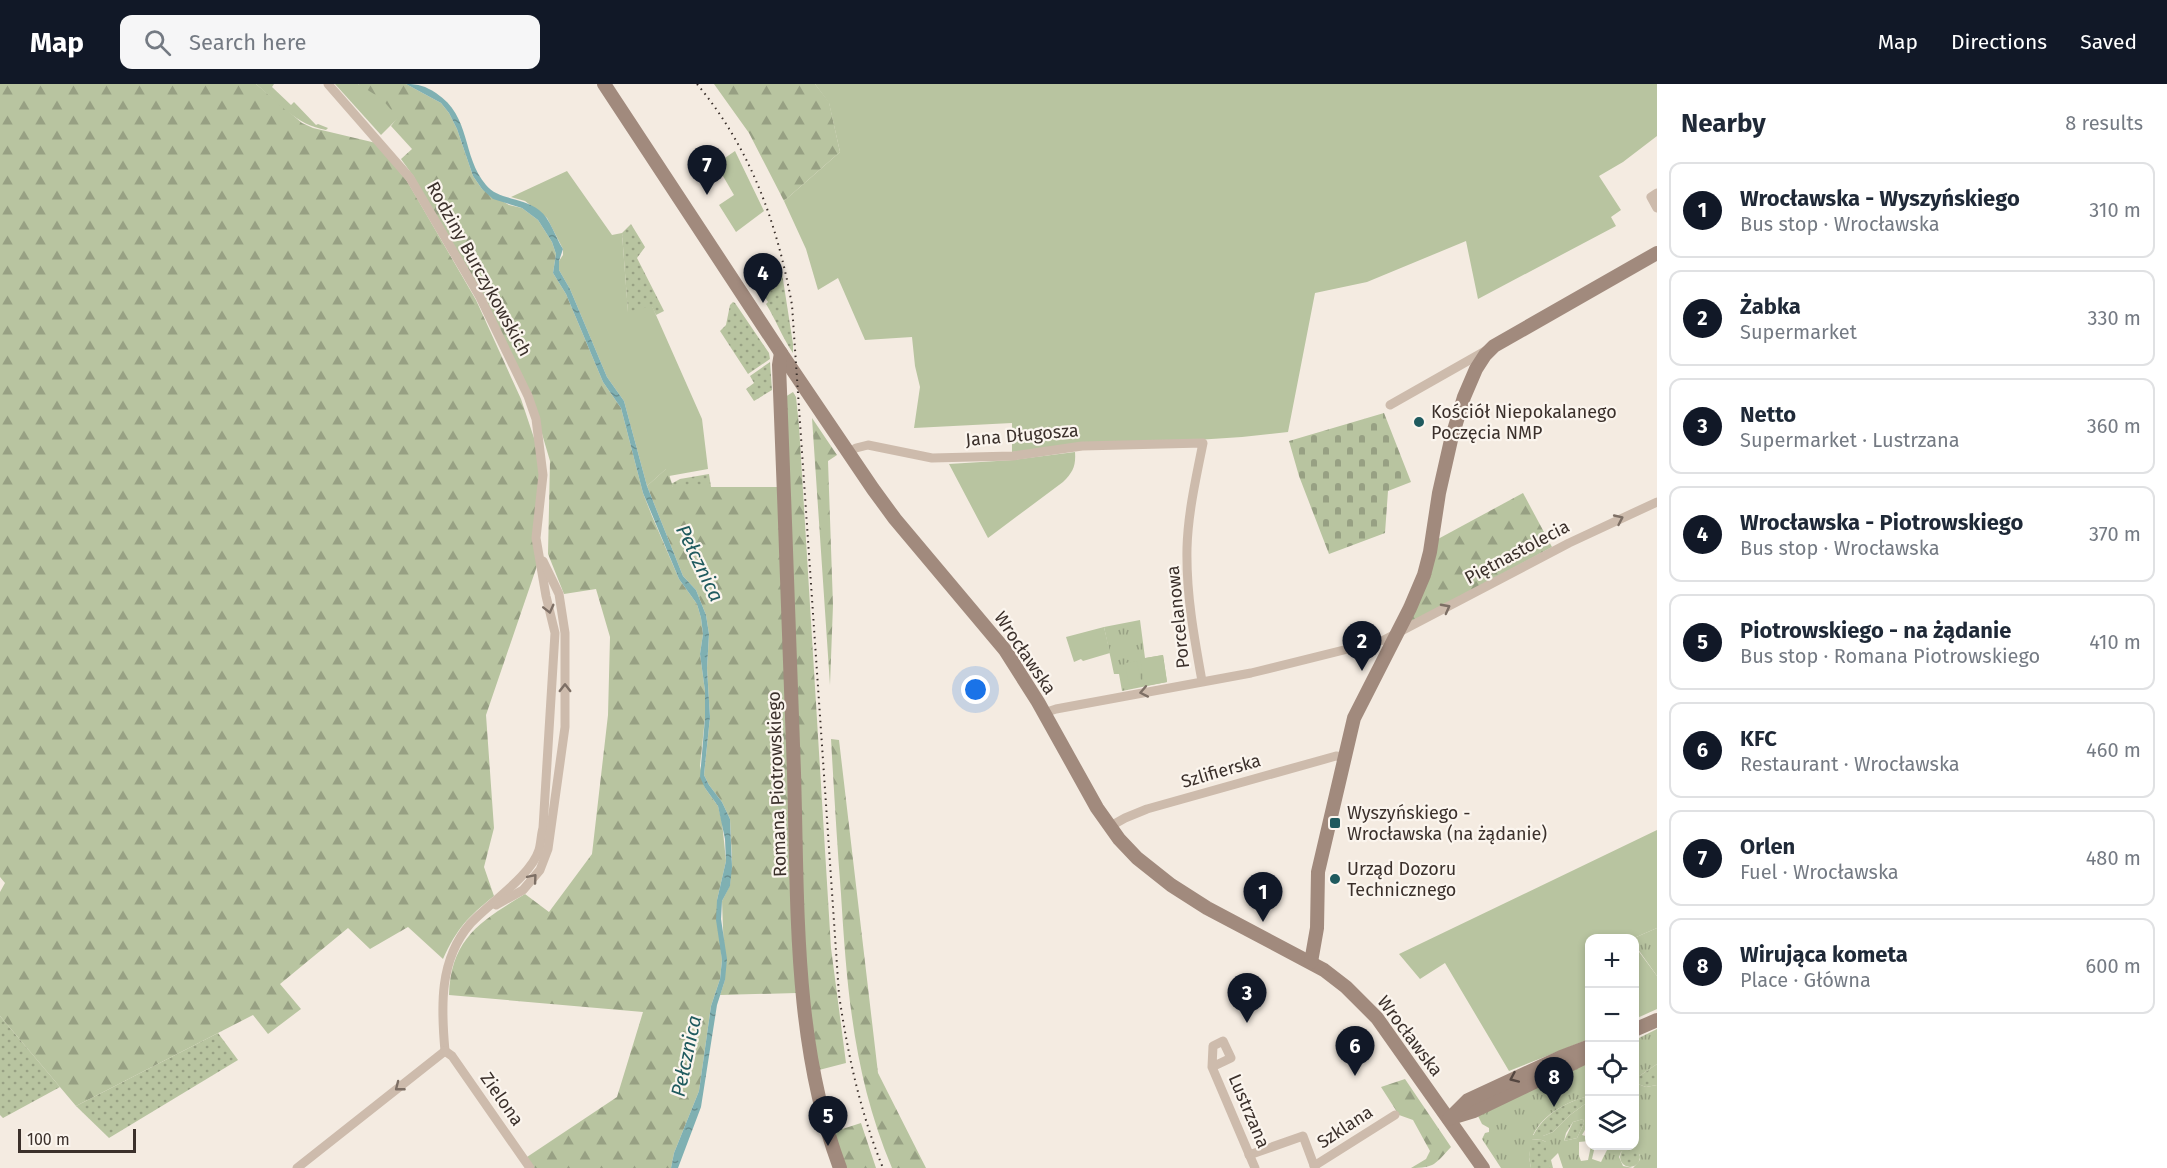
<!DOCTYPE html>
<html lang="en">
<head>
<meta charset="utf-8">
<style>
  :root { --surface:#fff; --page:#f6f6f7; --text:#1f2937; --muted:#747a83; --line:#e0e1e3; --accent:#111827 }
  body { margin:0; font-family:"Fira Sans",sans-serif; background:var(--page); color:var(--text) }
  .controls { position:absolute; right:18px; bottom:18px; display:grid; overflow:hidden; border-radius:12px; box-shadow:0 3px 9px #0003 }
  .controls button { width:54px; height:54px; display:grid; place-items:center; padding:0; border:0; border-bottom:2px solid var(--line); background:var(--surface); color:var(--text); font:30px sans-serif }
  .scale { position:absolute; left:18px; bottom:15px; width:118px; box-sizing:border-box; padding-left:6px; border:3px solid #3b302b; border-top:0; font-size:16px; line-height:21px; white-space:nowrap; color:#3b302b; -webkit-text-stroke:4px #fbf5ee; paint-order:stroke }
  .you { position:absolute; left:976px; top:606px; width:21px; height:21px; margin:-15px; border:4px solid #fff; border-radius:50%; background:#1a73e8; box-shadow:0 0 0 9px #1a73e833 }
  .badge { display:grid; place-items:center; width:39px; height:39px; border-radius:50%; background:var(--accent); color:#fff; font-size:20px; font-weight:700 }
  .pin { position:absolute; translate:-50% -50px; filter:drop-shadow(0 2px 3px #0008) }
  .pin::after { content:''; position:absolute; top:32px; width:21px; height:18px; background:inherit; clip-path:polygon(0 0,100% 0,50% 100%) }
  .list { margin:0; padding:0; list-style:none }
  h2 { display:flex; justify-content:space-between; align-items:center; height:78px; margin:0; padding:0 24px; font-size:26px }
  h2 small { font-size:20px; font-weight:400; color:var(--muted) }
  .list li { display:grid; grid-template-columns:39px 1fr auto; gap:18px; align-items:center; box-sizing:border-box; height:96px; margin:0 12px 12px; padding:0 12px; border:2px solid var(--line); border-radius:12px }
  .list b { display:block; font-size:22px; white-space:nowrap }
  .list p { margin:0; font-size:20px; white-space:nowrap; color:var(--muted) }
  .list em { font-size:20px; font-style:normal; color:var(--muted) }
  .icon { flex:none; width:33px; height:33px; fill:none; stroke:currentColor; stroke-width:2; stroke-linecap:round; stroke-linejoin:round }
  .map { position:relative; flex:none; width:1657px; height:1084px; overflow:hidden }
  header { display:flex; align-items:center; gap:36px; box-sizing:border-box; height:84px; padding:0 30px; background:var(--accent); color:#fff }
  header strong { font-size:28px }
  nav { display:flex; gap:33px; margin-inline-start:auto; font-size:21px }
  .search { width:420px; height:54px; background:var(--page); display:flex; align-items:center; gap:15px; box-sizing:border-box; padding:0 21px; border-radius:12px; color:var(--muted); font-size:22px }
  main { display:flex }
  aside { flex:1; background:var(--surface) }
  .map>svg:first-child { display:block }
</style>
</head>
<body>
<header>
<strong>Map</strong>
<div class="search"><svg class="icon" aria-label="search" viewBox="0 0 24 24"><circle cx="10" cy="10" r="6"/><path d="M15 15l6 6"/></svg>Search here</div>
<nav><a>Map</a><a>Directions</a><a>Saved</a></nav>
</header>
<main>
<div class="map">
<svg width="1657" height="1084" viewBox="0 0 1657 1084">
  <defs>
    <pattern id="grass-dots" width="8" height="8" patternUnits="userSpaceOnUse" patternTransform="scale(1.5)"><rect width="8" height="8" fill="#b8c4a0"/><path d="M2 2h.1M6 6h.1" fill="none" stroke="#97a083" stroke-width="1.8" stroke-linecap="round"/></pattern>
    <pattern id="forest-firs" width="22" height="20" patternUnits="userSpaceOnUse" patternTransform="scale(1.5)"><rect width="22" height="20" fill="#b8c4a0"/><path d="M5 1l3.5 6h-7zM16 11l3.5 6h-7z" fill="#97a083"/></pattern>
    <pattern id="cemetery-stones" width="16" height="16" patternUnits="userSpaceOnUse" patternTransform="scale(1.5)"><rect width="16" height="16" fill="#b8c4a0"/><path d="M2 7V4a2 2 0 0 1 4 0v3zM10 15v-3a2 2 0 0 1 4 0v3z" fill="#97a083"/></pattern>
    <pattern id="park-tufts" width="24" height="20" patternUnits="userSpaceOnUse" patternTransform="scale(1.5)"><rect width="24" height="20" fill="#b8c4a0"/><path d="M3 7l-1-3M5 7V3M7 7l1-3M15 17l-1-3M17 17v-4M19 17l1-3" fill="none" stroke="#97a083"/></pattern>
    <pattern id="water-ripples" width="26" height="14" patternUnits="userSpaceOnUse" patternTransform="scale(1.5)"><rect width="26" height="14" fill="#7fb0b2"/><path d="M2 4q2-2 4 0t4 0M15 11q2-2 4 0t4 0" fill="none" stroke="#699091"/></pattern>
  </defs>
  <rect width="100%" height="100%" fill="#f4ebe1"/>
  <g fill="url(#grass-dots)">
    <polygon points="631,140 645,163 637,174 664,227 656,231 652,223 628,229 622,149"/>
    <path d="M782,189L793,260V269C782,253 776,236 766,220L768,218L764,212L761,213L754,205Z"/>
    <polygon points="733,218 735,219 769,269 770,275 748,290 720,247 726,241 730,221"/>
    <polygon points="770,278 772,306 754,317 746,305 754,299 750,292"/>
    <polygon points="709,390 711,403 673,403 671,400 680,395"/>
    <polygon points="0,932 60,1003 3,1034 0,1031"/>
    <polygon points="218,949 238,976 109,1054 76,1022"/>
    <polygon points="1657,980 1657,1001 1646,1003 1635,999 1635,995"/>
    <path d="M1589,1012V1017L1570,1031L1553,1048L1543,1052H1533C1543,1031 1567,1017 1589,1012Z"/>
    <polygon points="1583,1035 1584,1039 1577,1054 1564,1057 1573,1038"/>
    <polygon points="1531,1055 1542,1056 1546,1058 1550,1084 1531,1084 1529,1073"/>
    <circle cx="1630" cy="1073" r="10"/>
  </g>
  <g fill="url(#forest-firs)">
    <path d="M0,0H256L302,39L313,44L376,59L407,97L476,216L521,315L542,378L539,476L486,631L494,744L484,783L494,812C468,833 457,844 443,875L408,843L370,865L348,844L280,900L301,925L268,950L253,931L76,1022L0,932V808L5,799L0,793Z"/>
    <path d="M358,0H406L441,19L449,29L457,45L473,92L482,105L509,121L522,124L538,136L552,158L556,170L553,189L566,210L603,298L621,324L643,409L652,432L679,495L697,520L701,534L703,550L700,570L705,607V634L700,682L705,704L718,722L722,738L726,777L717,816L722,876L720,895L711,922L699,1007L674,1069L671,1084H534L527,1073L617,1013L643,928L449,911C451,854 481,837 525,810L549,828L592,770L608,631L610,553L596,505L564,510L548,470L550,377L530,309L414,93L401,75L412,65L391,42L397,34Z"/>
    <polygon points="714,0 815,0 829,18 840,68 784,117 749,49"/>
    <polygon points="793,308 796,313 799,342 831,864 846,979 819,986 805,890 785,313"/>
    <polygon points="812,334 837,371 828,377 833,521 830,601"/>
    <polygon points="667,384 673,403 779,403 797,909 720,911 725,896 722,817 730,801 732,774 730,735 722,718 709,701 704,691 710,633 707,584 709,550 706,531 696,506 683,492 647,402"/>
    <polygon points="1523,409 1552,463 1410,540 1411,532 1438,455"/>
    <path d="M831,655L839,656L878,989L926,1084H892C854,994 847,907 841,810C837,759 834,707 831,655Z"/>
    <path d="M1405,995L1451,1063C1435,1080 1435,1084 1411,1084L1426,1075L1430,1067L1413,1036L1399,1031L1381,1003Z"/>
    <polygon points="861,1039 876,1084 846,1084 833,1048"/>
  </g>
  <polygon fill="url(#cemetery-stones)" points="1384,329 1411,398 1388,407 1385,449 1329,470 1299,392 1289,357"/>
  <g fill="url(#park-tufts)" fill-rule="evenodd">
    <polygon points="1140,536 1145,574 1163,571 1167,598 1122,607 1119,590 1114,590 1104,543"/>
    <polygon points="1657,844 1657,892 1635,861 1634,854"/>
    <polygon points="1657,945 1657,980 1635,995 1635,956"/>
    <path d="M1589,978V1012C1568,1017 1543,1030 1533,1051L1543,1052L1553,1048L1570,1031L1589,1017V1039L1582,1051L1589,1053V1057L1579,1058V1072L1581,1077L1588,1076L1591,1062H1595L1592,1075L1601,1078L1609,1062H1634L1635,999L1646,1003L1657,1001V1084H1563L1558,1069L1551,1076L1553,1084H1550L1546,1073V1058L1542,1056L1532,1055L1529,1073L1531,1084H1501L1482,1055L1485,1049L1489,1048V1044L1482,1040L1478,1032ZM1583,1035L1584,1039L1577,1054L1564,1057L1566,1049L1573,1038ZM1629,1063L1634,1064L1640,1071V1076L1633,1084L1623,1082L1619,1073L1621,1068Z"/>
  </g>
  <g fill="#b8c4a0">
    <path d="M256,0H274L272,3L291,21L294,18L316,41L318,40L328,44L326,46C297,41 278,19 256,0Z"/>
    <polygon points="335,0 358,0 382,15 398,34 381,51"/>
    <polygon points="815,0 1657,0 1657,52 1623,78 1599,92 1621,126 1611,133 1616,142 1478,215 1466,157 1367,198 1315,209 1288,348 1242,353 1012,368 1012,339 914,344 920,303 915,282 912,253 865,256 838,194 818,206 806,165 784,117 840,68 829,19"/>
    <polygon points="735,67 764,127 736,148 719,121 734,111 716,80"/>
    <polygon points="567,87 612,151 622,149 628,228 652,222 702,335 708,385 669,392 666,385 647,402 624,317 607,293 570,205 559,186 559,177 563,171 563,165 547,134 525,117 511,113"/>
    <path d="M1075,368C1076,382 1073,388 1063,398L988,454L949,380L1013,376Z"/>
    <polygon points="1104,543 1110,569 1083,577 1081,575 1074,578 1066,553"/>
    <polygon points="1163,571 1167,598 1145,602 1140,575"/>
    <polygon points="1137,577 1141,599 1129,601 1125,579"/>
    <polygon points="1657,746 1657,844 1634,854 1590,854 1589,955 1509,987 1445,879 1420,895 1399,870"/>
    <polygon points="1634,861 1657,892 1657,925 1635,935"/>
  </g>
  <path fill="url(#water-ripples)" d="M406,0C419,0 425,2 436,9C472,33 461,71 486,101C498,116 522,113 539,126C551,135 555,153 563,165L559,177V186L570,205L607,293L624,317L647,402L683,492L696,506L706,531L709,550L707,584L710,633L704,691L709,701L722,718L730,735L732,783L730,802L722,817L721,835L727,875L725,896L717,921L701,1023L678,1084H671L674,1069L699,1007L711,922L720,895L722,876L716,836L717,816L726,777L725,755L718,722L705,704L700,693L705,634V607L700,570L703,550L701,534L697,520L679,495L643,409L621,324L603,298L566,210L553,189L556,170L552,158L538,136L522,124L493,115L482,105L473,92L457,45L449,29L441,19Z"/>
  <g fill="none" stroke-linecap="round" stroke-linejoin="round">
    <g stroke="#cdbbac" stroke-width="9">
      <path d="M328,0L410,94L480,213L528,312L536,335L543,391L536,454L546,512L555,549L543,744C541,751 541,759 539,766C531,792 488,820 470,840C439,876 441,923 445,967"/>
      <polyline points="1657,109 1651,113 1657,124"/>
      <polyline points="1390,321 1487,266"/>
      <path d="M848,369L856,364L868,361L932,374L1013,372L1082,362L1203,359C1196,394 1188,429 1187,464C1186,509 1194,553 1202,597"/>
      <polyline points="1044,629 1056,625 1251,589 1384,556 1569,459 1657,418"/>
      <polyline points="1109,743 1125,734 1147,725 1336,672 1345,673"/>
      <polyline points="496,821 523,806 540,786 548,765 565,643 565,549 559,510 543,477"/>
      <polyline points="445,967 452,972 530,1084"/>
      <polyline points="1212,983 1231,974 1223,957 1213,962 1212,983 1255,1084"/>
      <polyline points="1249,1071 1303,1052 1315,1084"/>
      <polyline points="1314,1082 1395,1031"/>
      <polyline points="297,1084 445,967"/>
    </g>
    <g stroke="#a18a7d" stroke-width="14">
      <polyline points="604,0 781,269 873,405 895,435 1005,566 1038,618 1097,724 1119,755 1137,774 1171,801 1207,824 1324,886 1346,903 1377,934 1483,1084"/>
      <path d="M781,269L779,281C784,417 790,553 794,689C798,821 793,959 840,1084"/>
      <polyline points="1311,878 1317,844 1318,788 1354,634 1410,524 1424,491 1430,468 1439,409 1451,356 1464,313 1476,285 1485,271 1494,262 1657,169"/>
      <polyline points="1634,946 1657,936"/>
      <polyline points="1451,1034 1474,1027 1590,971"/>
      <polyline points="1449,1035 1468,1016 1561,973 1590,962"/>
    </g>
    <path stroke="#3b302b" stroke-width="2" stroke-dasharray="1.5 4.5" stroke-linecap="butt" d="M697,0C751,65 777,139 792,221L839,911C848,971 860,1028 883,1084"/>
  </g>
  <defs><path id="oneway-chevron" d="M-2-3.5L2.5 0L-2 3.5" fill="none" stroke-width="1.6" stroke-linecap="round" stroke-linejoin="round" transform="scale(1.5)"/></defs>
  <g stroke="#7d6f65">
    <use href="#oneway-chevron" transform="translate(1619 435) rotate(-25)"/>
    <use href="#oneway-chevron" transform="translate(1446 524) rotate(-28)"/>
    <use href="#oneway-chevron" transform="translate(549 525) rotate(76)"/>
    <use href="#oneway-chevron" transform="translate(565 604) rotate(-90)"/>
    <use href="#oneway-chevron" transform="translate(1144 608) rotate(169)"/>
    <use href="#oneway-chevron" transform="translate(533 794) rotate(-50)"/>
    <use href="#oneway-chevron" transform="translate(399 1003) rotate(142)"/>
  </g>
  <use stroke="#544640" href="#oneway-chevron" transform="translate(1514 994) rotate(156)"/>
  <g fill="#1f5a5e" stroke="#fbf5ee" stroke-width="2">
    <circle cx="1419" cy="338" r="6"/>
    <rect x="1329" y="733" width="12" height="12" rx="3"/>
    <circle cx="1335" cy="795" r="6"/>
  </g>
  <g text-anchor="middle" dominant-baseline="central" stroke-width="4.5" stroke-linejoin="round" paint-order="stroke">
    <g font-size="18" fill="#3b302b" stroke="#fbf5ee">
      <text transform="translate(479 185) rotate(61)">Rodziny Burczykowskich</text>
      <text transform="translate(1022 351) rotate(-5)">Jana Długosza</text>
      <text transform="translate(1517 468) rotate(-28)">Piętnastolecia</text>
      <text transform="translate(1178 533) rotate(-96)">Porcelanowa</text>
      <text transform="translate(1025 569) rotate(56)">Wrocławska</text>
      <text transform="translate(1221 687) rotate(-16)">Szlifierska</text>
      <text transform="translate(777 700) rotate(-92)">Romana Piotrowskiego</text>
      <text transform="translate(1410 952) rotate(53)">Wrocławska</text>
      <text transform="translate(502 1015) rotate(55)">Zielona</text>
      <text transform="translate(1249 1027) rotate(67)">Lustrzana</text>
      <text transform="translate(1345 1043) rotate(-33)">Szklana</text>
    </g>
    <g font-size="18" fill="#3b302b" stroke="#fbf5ee" text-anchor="start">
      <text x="1431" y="328">Kościół Niepokalanego<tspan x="1431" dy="21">Poczęcia NMP</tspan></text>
      <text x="1347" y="729">Wyszyńskiego -<tspan x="1347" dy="21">Wrocławska (na żądanie)</tspan></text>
      <text x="1347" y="785">Urząd Dozoru<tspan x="1347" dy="21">Technicznego</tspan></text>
    </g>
    <g font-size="20" font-style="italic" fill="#1f5a5e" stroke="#fbf5ee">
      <text transform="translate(700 479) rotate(64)">Pełcznica</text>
      <text transform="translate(686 972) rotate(-78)">Pełcznica</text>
    </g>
  </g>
</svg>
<div class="controls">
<button>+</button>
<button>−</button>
<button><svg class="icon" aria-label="locate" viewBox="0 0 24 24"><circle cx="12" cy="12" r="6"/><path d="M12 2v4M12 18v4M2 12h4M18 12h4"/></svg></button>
<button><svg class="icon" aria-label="layers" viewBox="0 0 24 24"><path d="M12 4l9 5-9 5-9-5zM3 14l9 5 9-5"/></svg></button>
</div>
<div class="scale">100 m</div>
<div class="you"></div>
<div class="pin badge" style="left:1263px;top:838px">1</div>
<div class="pin badge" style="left:1362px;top:587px">2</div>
<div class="pin badge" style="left:1247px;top:939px">3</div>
<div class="pin badge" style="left:763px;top:219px">4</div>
<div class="pin badge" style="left:828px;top:1062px">5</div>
<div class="pin badge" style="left:1355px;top:992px">6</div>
<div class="pin badge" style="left:707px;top:111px">7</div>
<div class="pin badge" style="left:1554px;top:1023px">8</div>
</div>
<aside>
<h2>Nearby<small>8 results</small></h2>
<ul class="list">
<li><span class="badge">1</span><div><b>Wrocławska - Wyszyńskiego</b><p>Bus stop · Wrocławska</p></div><em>310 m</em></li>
<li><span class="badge">2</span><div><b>Żabka</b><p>Supermarket</p></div><em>330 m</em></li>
<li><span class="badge">3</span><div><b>Netto</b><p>Supermarket · Lustrzana</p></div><em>360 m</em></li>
<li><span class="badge">4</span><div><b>Wrocławska - Piotrowskiego</b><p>Bus stop · Wrocławska</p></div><em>370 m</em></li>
<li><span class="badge">5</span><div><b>Piotrowskiego - na żądanie</b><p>Bus stop · Romana Piotrowskiego</p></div><em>410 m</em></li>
<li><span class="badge">6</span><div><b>KFC</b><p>Restaurant · Wrocławska</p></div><em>460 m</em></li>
<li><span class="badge">7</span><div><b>Orlen</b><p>Fuel · Wrocławska</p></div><em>480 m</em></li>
<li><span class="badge">8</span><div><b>Wirująca kometa</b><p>Place · Główna</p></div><em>600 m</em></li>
</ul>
</aside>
</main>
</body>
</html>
